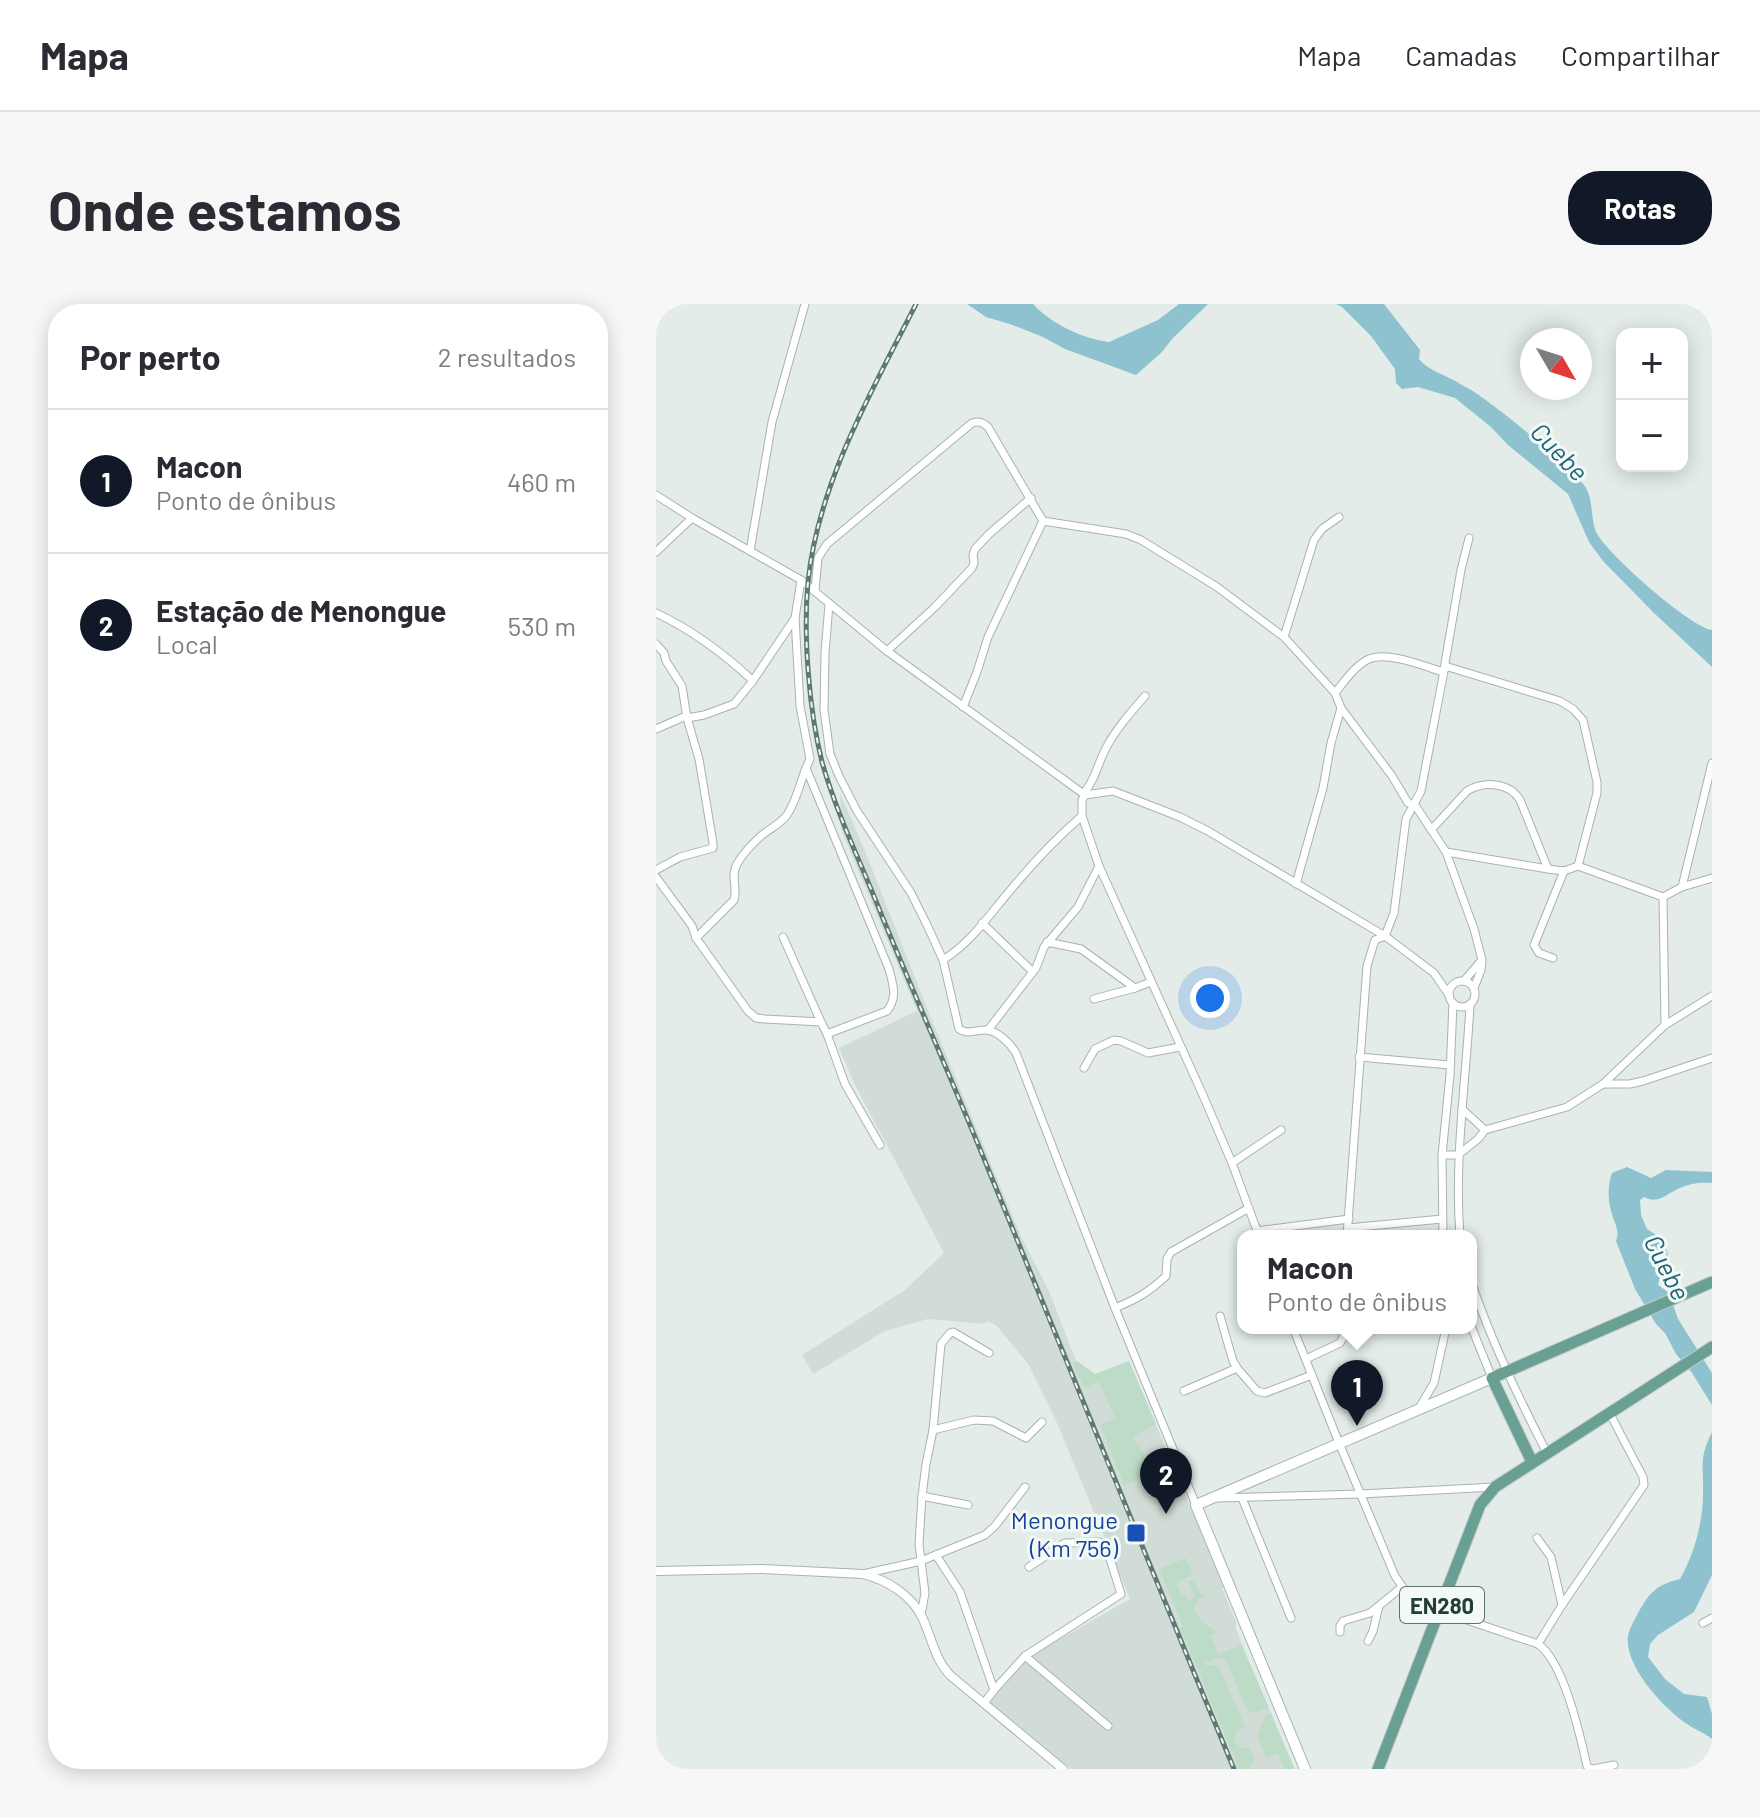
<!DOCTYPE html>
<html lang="pt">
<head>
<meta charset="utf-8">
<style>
  :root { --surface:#fff; --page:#f7f7f7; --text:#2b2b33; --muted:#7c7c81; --line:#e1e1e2; --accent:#111827 }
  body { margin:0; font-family:Barlow,sans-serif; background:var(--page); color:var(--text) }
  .controls { position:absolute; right:24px; top:24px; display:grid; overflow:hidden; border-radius:16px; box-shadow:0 4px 20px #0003 }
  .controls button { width:72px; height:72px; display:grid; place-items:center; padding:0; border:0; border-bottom:2px solid var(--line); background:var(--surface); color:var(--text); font:40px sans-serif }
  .compass { position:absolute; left:864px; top:24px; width:72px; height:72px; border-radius:50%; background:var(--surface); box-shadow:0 4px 20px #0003; rotate:129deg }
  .you { position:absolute; left:554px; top:694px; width:28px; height:28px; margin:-20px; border:6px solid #fff; border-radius:50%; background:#1a73e8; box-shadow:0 0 0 12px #1a73e833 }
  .badge { display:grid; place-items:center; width:52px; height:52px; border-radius:50%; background:var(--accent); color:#fff; font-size:26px; font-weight:700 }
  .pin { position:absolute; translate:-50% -66px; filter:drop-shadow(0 2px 4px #0008) }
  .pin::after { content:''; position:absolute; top:42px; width:28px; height:24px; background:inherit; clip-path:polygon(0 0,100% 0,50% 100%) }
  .popup { position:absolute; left:581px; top:926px; width:240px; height:104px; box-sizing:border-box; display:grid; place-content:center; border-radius:16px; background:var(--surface); filter:drop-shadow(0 2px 6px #0005); font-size:26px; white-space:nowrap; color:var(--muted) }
  .popup b { font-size:30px; color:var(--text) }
  .popup::after { content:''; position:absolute; left:50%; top:100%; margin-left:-16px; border:16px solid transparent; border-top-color:var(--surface) }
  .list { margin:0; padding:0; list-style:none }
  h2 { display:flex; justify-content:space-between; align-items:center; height:104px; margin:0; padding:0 32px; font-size:34px }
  h2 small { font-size:26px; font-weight:400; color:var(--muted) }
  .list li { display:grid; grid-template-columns:52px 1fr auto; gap:24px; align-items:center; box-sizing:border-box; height:144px; padding:0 32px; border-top:2px solid var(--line) }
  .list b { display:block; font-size:30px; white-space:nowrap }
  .list p { margin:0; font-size:26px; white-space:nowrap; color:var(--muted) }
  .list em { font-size:26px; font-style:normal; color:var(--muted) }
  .map { position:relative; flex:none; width:1056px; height:1465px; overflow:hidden; border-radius:32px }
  header { display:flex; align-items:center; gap:48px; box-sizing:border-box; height:112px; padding:0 40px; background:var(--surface); border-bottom:2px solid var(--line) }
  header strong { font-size:38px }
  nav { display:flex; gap:44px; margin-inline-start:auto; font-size:28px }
  .intro { display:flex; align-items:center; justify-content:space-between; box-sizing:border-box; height:192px; padding:0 48px }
  h1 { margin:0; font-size:56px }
  .button { padding:20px 36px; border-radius:32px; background:var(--accent); color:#fff; font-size:28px; font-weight:700 }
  main { display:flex; gap:48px; padding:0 48px }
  aside { flex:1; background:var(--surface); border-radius:32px; box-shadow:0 4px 20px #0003 }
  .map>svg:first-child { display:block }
</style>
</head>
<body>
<header>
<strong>Mapa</strong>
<nav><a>Mapa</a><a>Camadas</a><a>Compartilhar</a></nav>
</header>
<div class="intro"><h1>Onde estamos</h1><a class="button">Rotas</a></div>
<main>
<aside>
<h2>Por perto<small>2 resultados</small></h2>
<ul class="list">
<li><span class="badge">1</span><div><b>Macon</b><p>Ponto de ônibus</p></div><em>460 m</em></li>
<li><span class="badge">2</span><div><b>Estação de Menongue</b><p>Local</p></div><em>530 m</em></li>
</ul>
</aside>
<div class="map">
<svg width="1056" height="1465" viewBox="0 0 1056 1465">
  <rect width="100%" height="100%" fill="#e3ece8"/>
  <polygon fill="#d1dcd7" points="184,489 209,547 271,704 364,930 393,987 420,1057 439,1070 473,1057 568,1282 566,1284 581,1320 579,1322 588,1346 639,1465 415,1465 334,1398 374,1352 474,1295 401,1119 373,1061 340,1021 331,1017 328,1020 272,1015 229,1027 157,1070 146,1051 249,986 288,949 199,781 183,744 261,707 185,525"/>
  <g fill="#bddcc7">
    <polygon points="421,1057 439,1070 473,1057 500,1120 477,1133 480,1140 483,1139 495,1169 468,1181 444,1121 459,1114 443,1078 428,1084 417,1059"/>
    <path d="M530,1254L537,1271L522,1277L521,1281L526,1292L530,1291L532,1296L539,1293L533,1277L538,1275L545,1291L548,1290L549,1294L542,1296L538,1305C542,1314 552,1324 561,1328L555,1331L562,1350L586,1341L613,1404L598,1409L592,1407L570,1357L564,1353L549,1359L550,1362L557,1361L563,1362L589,1423L581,1427C577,1434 579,1439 585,1444L594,1443L599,1458L593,1461L594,1465H583L527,1330H525L522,1325L527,1322L503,1265Z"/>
    <polygon points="615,1409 638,1465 628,1465 622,1449 610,1454 601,1430 609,1413"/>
  </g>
  <g fill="#8ec2cf">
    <path d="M311,0H377C394,19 427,35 453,38L502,16L523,0H552L517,34L505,49L480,71L409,45L387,33L354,20L330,13Z"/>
    <path d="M680,0H728L764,46L763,55C771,65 782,68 793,74C802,78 811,84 820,89C850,110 879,134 905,159C913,166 921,173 928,181C938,194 934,213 940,228C951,250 1034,323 1056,326V363L998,309L947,257L933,238L912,190L852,141L835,123L799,94L762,83L746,85L740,79L739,65L715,32L686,3Z"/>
    <path d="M971,863L995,874L1010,866L1056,868V879C1045,878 1034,879 1024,884C1011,889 1003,901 988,893L984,896L985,911L991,925L1005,934L1011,947L1014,962L1005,969L1002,981L1013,989L1022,1015L1056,1069V1101L1036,1069L1020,1050L1009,1029L1000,1020L979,985L960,937C964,926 959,921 956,910C952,898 951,882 956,869Z"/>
    <path d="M1056,1128V1271L1038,1308L1002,1331L994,1340L992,1353L1009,1375L1028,1390L1051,1393L1056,1410V1435C1049,1429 1042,1427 1034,1422C1010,1407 968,1363 972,1332C973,1325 979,1315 982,1309C994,1288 1000,1281 1024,1275C1038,1251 1047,1218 1047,1190C1048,1161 1042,1157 1056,1128Z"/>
  </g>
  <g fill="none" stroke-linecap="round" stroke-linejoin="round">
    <g stroke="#a6b4af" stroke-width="9">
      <g id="minor">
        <polyline points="0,191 36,214 145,276 231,347 429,491 457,487 524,513 552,527 729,632 778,669 793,691"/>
        <polyline points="387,217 470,230 485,236 561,283 628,333 679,389 685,404 736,472 752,499 759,501 790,548 818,625 826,656 825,666 818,684"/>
        <polyline points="94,247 116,118 149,0"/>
        <polyline points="0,248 36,214"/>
        <path d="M145,276L139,314L144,402L154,455L150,464L233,665C237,681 242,693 231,707L171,730"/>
        <path d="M159,287L162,254L171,240L316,119C323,117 326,118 332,123L387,217L332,333L321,368L307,403"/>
        <path d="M173,300L169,349L168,406L174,450L183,472L201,507L255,589L271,621L287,656L303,725C312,731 318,726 329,726C341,726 354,739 360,749L459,1004L540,1201"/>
        <path d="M0,309C36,326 66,348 95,375L96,378"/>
        <polyline points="628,333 658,236 666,225 683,213"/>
        <polyline points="0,340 8,349 10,357 26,382 31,414 43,455 57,539 57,544 24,553 0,566"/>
        <polyline points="231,347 279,303 316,264 318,259 317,251 319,245 333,230 375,194"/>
        <polyline points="788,365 805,266 813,234"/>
        <path d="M679,389C688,378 698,363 711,356C729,346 768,362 787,368L788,364"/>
        <polyline points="0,425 30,412 31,414 48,411 78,400 96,378 139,314"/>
        <path d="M427,490C439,477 442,459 450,444C460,425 475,408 489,392"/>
        <polyline points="429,491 426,496 426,512 443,562 546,789 576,859 603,932"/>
        <path d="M775,526L811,487C828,477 853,478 864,496L892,565"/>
        <polyline points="790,548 892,565 908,567 922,562 1007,593 1026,583 1056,574"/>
        <polyline points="0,573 36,622 40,634 92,707 100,714 109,715 165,718 171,730 189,780 224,841"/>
        <polyline points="640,580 667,484 675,439 685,404"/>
        <polyline points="1026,583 1056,459"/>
        <polyline points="326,619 376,667"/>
        <polyline points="127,633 165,718"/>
        <path d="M40,634L78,596C82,585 74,571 81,560C87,549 97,539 106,531C115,524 124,520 131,511C140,498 144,479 150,464"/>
        <polyline points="391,638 425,645 479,684"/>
        <polyline points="897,654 883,649 878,641 908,567"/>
        <path d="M287,656C315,638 331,614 352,589C375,561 399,535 426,512"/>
        <circle cx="806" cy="690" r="13"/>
        <polyline points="808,677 825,657"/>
        <polyline points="438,695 479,684 495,678"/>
        <polyline points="1009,721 1056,692"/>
        <polyline points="332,726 380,664 388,643 422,603 443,562"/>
        <polyline points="703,753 794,761"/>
        <polyline points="428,764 439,745 458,736 465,737 492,749 524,743"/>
        <polyline points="947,780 974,780 987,777 1056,754"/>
        <polyline points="806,805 829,826"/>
        <polyline points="786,851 802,851 822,835 829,826 911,803 947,780 1009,721 1007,593"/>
        <polyline points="576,859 625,826"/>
        <polyline points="692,924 786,915"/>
        <polyline points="601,927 693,915"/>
        <polyline points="691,932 711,662 719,636 729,632 738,609 750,515 765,487 789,362 904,397 917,405 927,416 941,478 941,489 922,562"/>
        <polyline points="787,932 786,851 794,771 797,699"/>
        <path d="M804,932C798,854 810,778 814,701"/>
        <path d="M815,977C835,1037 862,1093 891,1149"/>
        <path d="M459,1004C481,995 493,988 510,972L511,955L515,948L593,904"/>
        <polyline points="564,1012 577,1057 581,1064 601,1087 609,1089 656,1071"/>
        <polyline points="815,1022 836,1074"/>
        <polyline points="637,1024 683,1139 739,1272 750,1288 781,1315"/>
        <polyline points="650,1055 684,1039 687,1034 687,1024"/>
        <polyline points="528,1087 581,1064"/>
        <polyline points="763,1104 778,1079 790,1024"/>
        <polyline points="277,1126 318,1116 337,1117 370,1134 386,1118"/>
        <polyline points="266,1192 312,1201"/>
        <polyline points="561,1194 705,1190 839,1183"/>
        <polyline points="586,1194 635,1314"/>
        <polyline points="881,1234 895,1253 906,1301"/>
        <polyline points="280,1251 304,1288 338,1386 328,1399"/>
        <polyline points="207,1270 265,1257 329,1231 339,1222 369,1183"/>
        <polyline points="784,1307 882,1340 906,1301 988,1181 987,1173 953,1108"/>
        <polyline points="265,1311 269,1289 263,1240 266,1192 270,1160 277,1126 285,1040 294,1029 297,1028 333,1049"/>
        <polyline points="1047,1319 1056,1314"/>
        <polyline points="684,1328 684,1322 687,1317 714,1309 746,1283"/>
        <polyline points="712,1337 717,1327 723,1302"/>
        <path d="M882,1340C908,1358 924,1431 931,1462L935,1465"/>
        <polyline points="369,1352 452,1422"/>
        <polyline points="338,1386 369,1352 465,1290 450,1242 444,1238 409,1239 373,1263"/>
        <polyline points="937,1465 958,1461"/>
      </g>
    </g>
    <g stroke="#a6b4af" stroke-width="10">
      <path id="tertiary" d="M0,1267L106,1265L207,1270C231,1276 256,1291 267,1315C276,1335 279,1356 295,1372L407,1465"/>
    </g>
    <g stroke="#a2b7b1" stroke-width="12">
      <polyline id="secondary" points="649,1465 540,1201 836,1074"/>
    </g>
    <g stroke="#c1c9c7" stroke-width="13">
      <g id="primary">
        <polyline points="876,1158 836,1074 1056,978"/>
        <polyline points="722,1465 824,1201 839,1183 1056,1043"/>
      </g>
    </g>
    <use href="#minor" stroke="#fff" stroke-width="7"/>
    <use href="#tertiary" stroke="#fff" stroke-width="8"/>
    <use href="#secondary" stroke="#fff" stroke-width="10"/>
    <use href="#primary" stroke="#6aa094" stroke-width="11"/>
    <g stroke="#5e7872" stroke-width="5">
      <path id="rail" d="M260,0C216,87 162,179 152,278C147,331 153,406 166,458C181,511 206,561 226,612C261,697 298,781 333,867C414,1066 495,1266 578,1465"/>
    </g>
    <use href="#rail" stroke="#f3f9f6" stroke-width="2" stroke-dasharray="6" stroke-linecap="butt"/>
  </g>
  <rect fill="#1a4fb4" stroke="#f3f9f6" stroke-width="3" x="470" y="1219" width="20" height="20" rx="4"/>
  <g text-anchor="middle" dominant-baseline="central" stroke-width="6" stroke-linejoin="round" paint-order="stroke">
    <rect fill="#f3f9f6" stroke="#617570" stroke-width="2" x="744" y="1283" width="84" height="36" rx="6"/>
    <g font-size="22" font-weight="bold" fill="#233d37">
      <text x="786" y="1301">EN280</text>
    </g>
    <g font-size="24" fill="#164399" stroke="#f3f9f6" text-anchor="end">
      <text x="462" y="1215">Menongue<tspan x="462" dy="28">(Km 756)</tspan></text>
    </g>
    <g font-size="26" font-style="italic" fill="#206476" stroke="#f3f9f6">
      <text transform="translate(904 147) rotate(46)">Cuebe</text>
      <text transform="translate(1012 963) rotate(63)">Cuebe</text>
    </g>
  </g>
</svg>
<div class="controls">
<button>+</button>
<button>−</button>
</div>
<svg class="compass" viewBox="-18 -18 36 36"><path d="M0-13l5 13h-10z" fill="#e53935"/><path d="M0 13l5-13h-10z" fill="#7c7c81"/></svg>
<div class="you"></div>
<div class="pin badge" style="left:701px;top:1122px">1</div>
<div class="popup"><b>Macon</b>Ponto de ônibus</div>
<div class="pin badge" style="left:510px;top:1210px">2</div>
</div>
</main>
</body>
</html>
